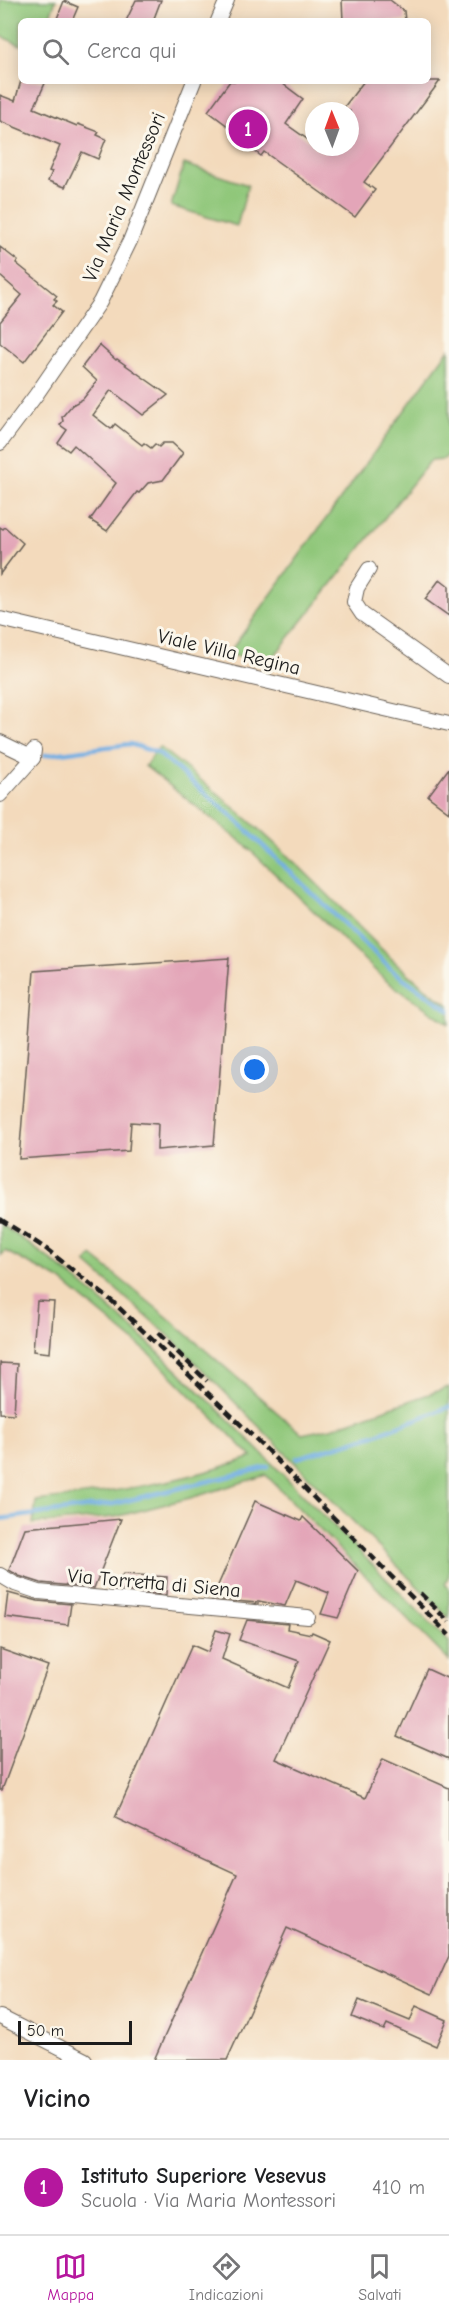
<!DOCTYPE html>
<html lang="it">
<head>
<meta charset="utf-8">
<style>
  :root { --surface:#fff; --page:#f6f6f6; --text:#202124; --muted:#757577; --line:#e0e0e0; --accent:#b5179e }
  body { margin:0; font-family:"Comic Neue",sans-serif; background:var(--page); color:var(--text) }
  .compass { position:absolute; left:305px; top:102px; width:54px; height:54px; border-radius:50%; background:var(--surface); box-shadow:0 3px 15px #0003; rotate:359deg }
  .scale { position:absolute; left:18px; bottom:15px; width:114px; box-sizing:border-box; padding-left:6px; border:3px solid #1c1c1c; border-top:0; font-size:16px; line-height:21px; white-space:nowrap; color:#1c1c1c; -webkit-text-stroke:4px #fbf7ec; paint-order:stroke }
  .you { position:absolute; left:255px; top:1070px; width:21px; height:21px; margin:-15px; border:4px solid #fff; border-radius:50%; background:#1a73e8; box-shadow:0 0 0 9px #1a73e833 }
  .badge { display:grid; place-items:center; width:39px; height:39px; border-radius:50%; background:var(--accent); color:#fff; font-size:20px; font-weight:700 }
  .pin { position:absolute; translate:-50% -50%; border:3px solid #fff; box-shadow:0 2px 6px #0006 }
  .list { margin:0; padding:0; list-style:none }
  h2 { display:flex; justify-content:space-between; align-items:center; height:78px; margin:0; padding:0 24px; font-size:26px }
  h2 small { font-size:20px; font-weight:400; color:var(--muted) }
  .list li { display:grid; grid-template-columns:39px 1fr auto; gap:18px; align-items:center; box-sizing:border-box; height:96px; padding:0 24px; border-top:2px solid var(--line) }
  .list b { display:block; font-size:22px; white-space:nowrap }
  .list p { margin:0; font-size:20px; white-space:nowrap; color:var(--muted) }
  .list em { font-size:20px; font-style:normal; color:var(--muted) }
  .icon { flex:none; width:33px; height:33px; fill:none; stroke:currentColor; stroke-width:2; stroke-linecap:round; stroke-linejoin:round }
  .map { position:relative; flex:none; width:449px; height:2060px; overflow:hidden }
  .search { position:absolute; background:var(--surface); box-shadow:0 3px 15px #0003; left:18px; right:18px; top:18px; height:66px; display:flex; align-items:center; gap:15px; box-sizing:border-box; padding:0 21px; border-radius:9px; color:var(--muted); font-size:22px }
  .sheet { height:174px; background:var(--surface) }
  nav { display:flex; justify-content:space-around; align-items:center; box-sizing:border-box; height:84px; border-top:2px solid var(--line); background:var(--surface); font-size:16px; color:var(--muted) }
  nav a { display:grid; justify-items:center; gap:3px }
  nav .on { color:var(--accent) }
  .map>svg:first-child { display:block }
</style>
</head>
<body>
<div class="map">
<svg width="449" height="2060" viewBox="0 0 449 2060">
  <rect width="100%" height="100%" fill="#fbf7ec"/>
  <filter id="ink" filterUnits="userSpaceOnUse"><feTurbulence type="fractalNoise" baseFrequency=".0167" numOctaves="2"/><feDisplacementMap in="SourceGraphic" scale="12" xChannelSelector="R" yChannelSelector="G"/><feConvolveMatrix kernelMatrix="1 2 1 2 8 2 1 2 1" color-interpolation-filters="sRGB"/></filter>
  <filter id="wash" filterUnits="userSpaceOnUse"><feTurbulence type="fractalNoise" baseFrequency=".008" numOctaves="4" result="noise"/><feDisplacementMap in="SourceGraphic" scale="24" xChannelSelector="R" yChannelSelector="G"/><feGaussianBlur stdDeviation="1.35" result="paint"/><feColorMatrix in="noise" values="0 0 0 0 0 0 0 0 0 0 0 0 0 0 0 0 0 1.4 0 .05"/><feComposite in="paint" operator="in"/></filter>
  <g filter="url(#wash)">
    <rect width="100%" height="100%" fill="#f3dabc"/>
    <g fill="#90c77a" stroke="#56724b" stroke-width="1.5">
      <polygon points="0,0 56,0 48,21 21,21 21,45 0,36"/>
      <polygon points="184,164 248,185 237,226 171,206"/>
      <polygon points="449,349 449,453 444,459 431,460 268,664 228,654"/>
      <path d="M159,747C215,790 268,835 318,885C361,927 399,972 449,1005V1024L385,980L244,844L145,766Z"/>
      <path d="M0,1224C84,1279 156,1349 228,1419C302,1493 375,1568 449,1642V1661L266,1475L194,1497L115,1517L33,1524L36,1501C108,1493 184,1482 252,1457L152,1356L60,1280L5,1251L0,1256Z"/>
      <polygon points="92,1256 165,1315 302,1434 331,1428 449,1387 449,1575 445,1584 449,1588 449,1618 169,1336 86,1263"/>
    </g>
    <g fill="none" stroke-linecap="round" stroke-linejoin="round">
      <g stroke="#71aee3" stroke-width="4.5">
        <polyline points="45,755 130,744 158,753 232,816 393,971 449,1010"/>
        <polyline points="297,1458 374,1435 449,1407"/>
        <polyline points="0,1519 113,1504 268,1467"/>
      </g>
    </g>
    <g id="blocks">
      <g fill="#e3a5b8">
        <polygon points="136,0 161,0 153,21 126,21"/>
        <polygon points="342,0 390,0 404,11 405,21 343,21"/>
        <polygon points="64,1 78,7 72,21 56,21"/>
        <polygon points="21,81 46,81 34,108 77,126 78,124 99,132 97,135 106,139 98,159 82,152 65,187 48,181 52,172 49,171 60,146 0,121 0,95 15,101"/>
        <polygon points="230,81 279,81 303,99 286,124 314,144 314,147 324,152 327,147 350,147 350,111 341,111 364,81 440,81 364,182 375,190 355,217 264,152 261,156 239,139 241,136 208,111"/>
        <polygon points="0,247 18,261 16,263 57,296 54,299 57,301 53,305 62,312 24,362 0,343 0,322 22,295 0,276"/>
        <polygon points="99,345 116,360 117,359 168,395 143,415 111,390 93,415 111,429 115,424 142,445 144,443 151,448 155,444 159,447 163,443 172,443 183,453 163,480 148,483 139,493 137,492 107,531 90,520 116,483 74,445 69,451 58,443 67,430 60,425 63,421 62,417 72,405 83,399 97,381 82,367"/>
        <polygon points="0,527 3,529 5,527 23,543 0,574"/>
        <polygon points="440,579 449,586 449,616 425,599"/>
        <polygon points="449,768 449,812 428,796"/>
        <polygon points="229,958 214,1145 157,1150 158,1124 131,1122 129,1151 19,1159 34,971"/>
        <polygon points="37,1301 54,1302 50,1353 33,1351"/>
        <polygon points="0,1363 17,1364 14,1414 0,1413"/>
        <polygon points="255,1501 301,1521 303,1517 358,1571 338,1618 321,1614 329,1593 296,1580 285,1606 258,1601 258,1603 212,1599"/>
        <polygon points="121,1519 94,1588 41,1583 19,1576 9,1570 25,1528"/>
        <polygon points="123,1574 167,1577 166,1595 115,1590 116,1585"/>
        <polygon points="8,1593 38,1601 71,1604 68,1625 5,1617"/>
        <polygon points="247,1620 288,1624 287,1629 311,1634 312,1632 330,1640 276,1759 365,1798 383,1759 449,1788 449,1956 432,1994 287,1928 227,2060 154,2060 237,1874 115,1818 192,1645 208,1652 216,1630 230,1634 222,1659 288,1688 299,1661 239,1640"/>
        <polygon points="0,1649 48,1666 2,1790 0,1790"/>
        <polygon points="427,1669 449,1679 449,1759 397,1736"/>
        <polygon points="359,2000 410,2021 416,2006 447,2020 436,2046 387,2024 384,2030 352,2017"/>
      </g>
    </g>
  </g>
  <g filter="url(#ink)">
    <use href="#blocks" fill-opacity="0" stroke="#675e54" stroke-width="1.5"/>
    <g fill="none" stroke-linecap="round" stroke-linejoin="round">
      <g stroke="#675e54" stroke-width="16">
        <g id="street">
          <polyline points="218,21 227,0"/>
          <polyline points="0,443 36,395 100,302 130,241 194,81"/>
          <polyline points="369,569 357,588 354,602 362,614 449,676"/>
          <polyline points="0,619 449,724"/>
          <polyline points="0,742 33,758"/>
          <polyline points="0,795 33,758 34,750"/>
          <polyline points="0,1575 15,1584 39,1592 308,1617"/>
          <polyline points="0,2017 85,2060"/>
        </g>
      </g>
      <use href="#street" stroke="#fff" stroke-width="14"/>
      <g stroke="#1c1c1c" stroke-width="4.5" stroke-dasharray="9 4.5" stroke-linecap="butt">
        <polyline points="0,1219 45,1248 113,1302 262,1445 449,1635"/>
        <polyline points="158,1333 207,1381"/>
        <polyline points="420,1593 449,1622"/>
      </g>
    </g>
  </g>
  <g text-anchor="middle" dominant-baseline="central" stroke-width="6" stroke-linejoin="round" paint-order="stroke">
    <g font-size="20" fill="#1c1c1c" stroke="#fbf7ec">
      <text transform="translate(124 197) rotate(-67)">Via Maria Montessori</text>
      <text transform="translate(229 652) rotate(13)">Viale Villa Regina</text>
      <text transform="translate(154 1583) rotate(5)">Via Torretta di Siena</text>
    </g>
  </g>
</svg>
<svg class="compass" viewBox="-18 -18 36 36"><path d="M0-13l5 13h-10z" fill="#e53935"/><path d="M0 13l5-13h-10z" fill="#757577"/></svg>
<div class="scale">50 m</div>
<div class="you"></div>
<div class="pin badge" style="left:248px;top:129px">1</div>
<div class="search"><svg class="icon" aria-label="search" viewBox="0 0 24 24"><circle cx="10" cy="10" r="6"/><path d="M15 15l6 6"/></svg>Cerca qui</div>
</div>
<section class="sheet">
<h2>Vicino<small></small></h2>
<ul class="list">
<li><span class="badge">1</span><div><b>Istituto Superiore Vesevus</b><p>Scuola · Via Maria Montessori</p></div><em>410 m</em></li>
</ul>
</section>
<nav>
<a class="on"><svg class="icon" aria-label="map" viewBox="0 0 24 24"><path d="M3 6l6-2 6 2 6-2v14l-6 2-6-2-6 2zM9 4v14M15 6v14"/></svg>Mappa</a>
<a><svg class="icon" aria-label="directions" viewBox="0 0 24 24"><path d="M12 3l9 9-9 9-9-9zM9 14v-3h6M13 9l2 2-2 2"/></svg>Indicazioni</a>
<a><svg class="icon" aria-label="saved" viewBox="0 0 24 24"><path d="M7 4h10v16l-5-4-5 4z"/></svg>Salvati</a>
</nav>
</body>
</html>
